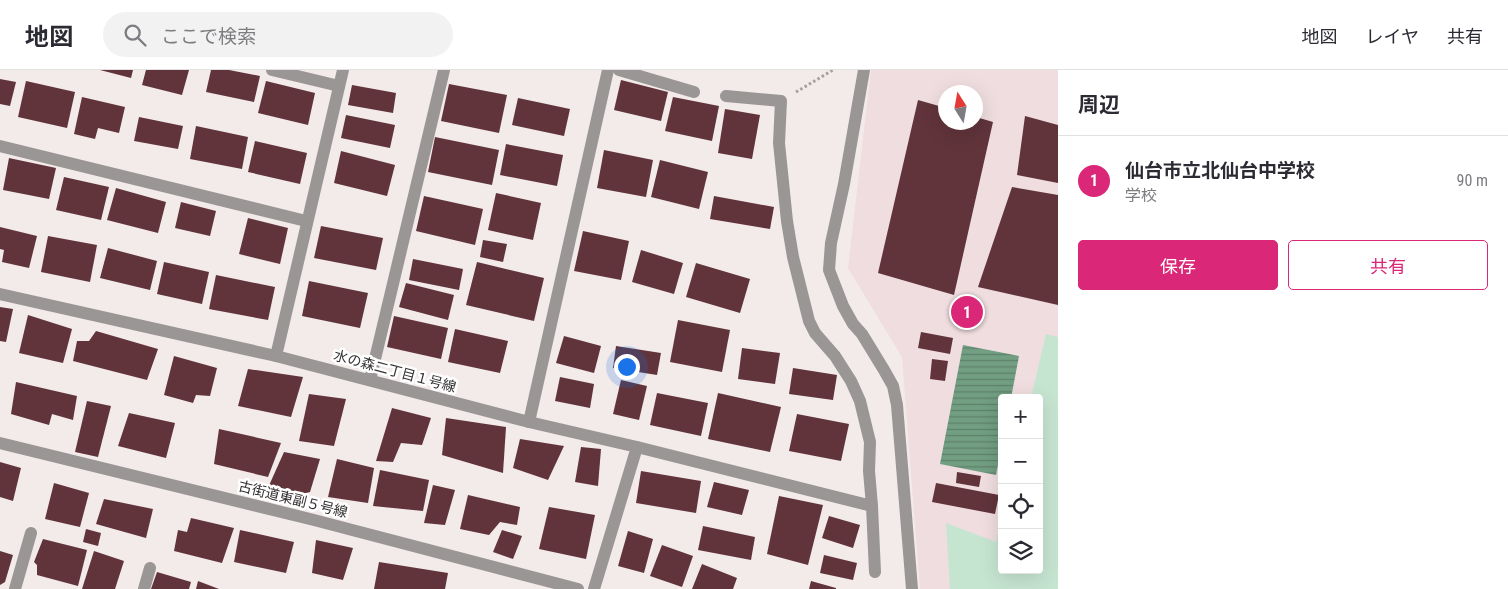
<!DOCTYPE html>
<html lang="ja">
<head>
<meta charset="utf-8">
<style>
  :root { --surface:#fff; --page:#f2f2f3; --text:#2b2b33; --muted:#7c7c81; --line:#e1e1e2; --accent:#db2777 }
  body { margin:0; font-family:"Roboto Condensed","Noto Sans JP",sans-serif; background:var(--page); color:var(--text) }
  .controls { position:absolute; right:15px; bottom:15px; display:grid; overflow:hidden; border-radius:5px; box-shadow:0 5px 20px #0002 }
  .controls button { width:45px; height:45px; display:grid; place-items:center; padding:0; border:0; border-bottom:1px solid var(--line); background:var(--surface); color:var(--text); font:25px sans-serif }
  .compass { position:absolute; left:938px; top:15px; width:45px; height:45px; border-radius:50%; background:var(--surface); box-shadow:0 5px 20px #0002; rotate:349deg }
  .you { position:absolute; left:626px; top:296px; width:18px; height:18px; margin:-12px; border:4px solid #fff; border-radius:50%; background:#1a73e8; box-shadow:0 0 0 8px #1a73e833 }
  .badge { display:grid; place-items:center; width:32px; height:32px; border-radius:50%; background:var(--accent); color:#fff; font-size:16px; font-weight:700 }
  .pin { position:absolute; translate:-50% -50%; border:2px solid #fff; box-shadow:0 1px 5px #0006 }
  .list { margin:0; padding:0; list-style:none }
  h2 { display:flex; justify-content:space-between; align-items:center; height:65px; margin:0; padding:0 20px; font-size:21px }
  h2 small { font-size:16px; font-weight:400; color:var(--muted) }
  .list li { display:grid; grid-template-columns:32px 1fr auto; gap:15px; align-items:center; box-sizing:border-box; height:90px; padding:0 20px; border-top:1px solid var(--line) }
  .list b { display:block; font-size:19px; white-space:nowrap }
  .list p { margin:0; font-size:16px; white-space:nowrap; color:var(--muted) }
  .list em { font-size:16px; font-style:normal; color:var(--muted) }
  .actions { display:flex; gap:10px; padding:15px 20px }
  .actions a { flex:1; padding:11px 0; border:1px solid var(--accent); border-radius:5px; text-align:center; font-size:18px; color:var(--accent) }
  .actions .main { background:var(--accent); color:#fff }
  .icon { flex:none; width:28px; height:28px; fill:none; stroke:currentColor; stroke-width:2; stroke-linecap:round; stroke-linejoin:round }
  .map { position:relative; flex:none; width:1058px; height:519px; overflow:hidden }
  header { display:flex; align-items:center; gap:30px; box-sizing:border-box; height:70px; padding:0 25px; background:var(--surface); border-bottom:1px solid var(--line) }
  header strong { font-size:24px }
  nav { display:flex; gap:28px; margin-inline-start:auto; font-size:18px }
  .search { width:350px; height:45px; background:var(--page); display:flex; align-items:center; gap:12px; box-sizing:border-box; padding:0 18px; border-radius:28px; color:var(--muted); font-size:19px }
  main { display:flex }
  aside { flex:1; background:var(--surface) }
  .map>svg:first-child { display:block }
</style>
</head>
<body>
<header>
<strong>地図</strong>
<div class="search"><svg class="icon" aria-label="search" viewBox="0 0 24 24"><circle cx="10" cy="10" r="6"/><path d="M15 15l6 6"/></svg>ここで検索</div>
<nav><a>地図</a><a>レイヤ</a><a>共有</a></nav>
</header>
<main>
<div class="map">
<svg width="1058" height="519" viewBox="0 0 1058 519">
  <defs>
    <pattern id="water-rules" width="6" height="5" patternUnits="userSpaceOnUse" patternTransform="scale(1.25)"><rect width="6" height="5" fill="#729e82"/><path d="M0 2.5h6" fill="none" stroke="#5e816b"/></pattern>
  </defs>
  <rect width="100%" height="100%" fill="#f3eaea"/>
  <path fill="#efdddf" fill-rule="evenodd" d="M871,0H1058V519H920L902,287L848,198ZM946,22H976V52H946ZM1002,328H1039V500H1002Z"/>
  <polygon fill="#c6e5d1" points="1046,264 1058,267 1058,519 950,519 946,453 996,472 1002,449 1002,500 1039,500 1039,328 1031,328"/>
  <polygon fill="url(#water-rules)" points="963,275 1019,286 1011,328 1002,328 1002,374 996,405 940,394"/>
  <g fill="#60343a">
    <polygon points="100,0 133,0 131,8"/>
    <polygon points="146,0 189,0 182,25 142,15"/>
    <polygon points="211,0 229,0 260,6 254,32 206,22"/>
    <polygon points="0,9 16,12 10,36 0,34"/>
    <polygon points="621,10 668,22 661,51 614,40"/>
    <polygon points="26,11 75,22 67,58 18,47"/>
    <polygon points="266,11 315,23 308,55 258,43"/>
    <polygon points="449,14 507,25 499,63 441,51"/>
    <polygon points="352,15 396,23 393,43 348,35"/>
    <polygon points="82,27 125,37 119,63 98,58 95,69 74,64"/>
    <polygon points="673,27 719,36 712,71 665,61"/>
    <polygon points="518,28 570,39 564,66 512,55"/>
    <polygon points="918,30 946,38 946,52 976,52 976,47 993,52 954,225 878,203"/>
    <polygon points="725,39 760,45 752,89 718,83"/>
    <polygon points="346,45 395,55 390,78 341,68"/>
    <polygon points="1025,46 1058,55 1058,113 1017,105"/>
    <polygon points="139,47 183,56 178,79 134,71"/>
    <polygon points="196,56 248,67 242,99 190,89"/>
    <polygon points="435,67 499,80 492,115 428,102"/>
    <polygon points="255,71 307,83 300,114 248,102"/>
    <polygon points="506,74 563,85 557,116 500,105"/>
    <polygon points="604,80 653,90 646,127 597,118"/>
    <polygon points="341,81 395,95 387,126 334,113"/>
    <polygon points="9,88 56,98 49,129 3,120"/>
    <polygon points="660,90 708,102 699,139 651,127"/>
    <polygon points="64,107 109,117 101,150 56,140"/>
    <polygon points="1012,117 1058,125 1058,235 978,217"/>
    <polygon points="116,118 166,132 158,163 107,150"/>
    <polygon points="496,123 541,133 533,170 488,160"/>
    <polygon points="424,126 483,139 475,175 416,161"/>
    <polygon points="714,126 774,137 770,159 710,149"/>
    <polygon points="181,132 216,141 210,166 175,158"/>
    <polygon points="248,148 288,158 280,194 239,184"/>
    <polygon points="321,156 383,168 376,200 314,188"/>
    <polygon points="0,157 37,166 29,198 2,192 4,180 0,179"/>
    <polygon points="583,161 629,171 621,210 574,201"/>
    <polygon points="48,166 97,175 90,212 41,202"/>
    <polygon points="483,170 507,174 503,192 480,187"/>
    <polygon points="108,178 157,191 150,220 100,208"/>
    <polygon points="641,180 683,193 674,224 632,212"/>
    <polygon points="413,189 463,199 459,220 409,210"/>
    <polygon points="164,192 209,202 202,234 157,224"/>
    <polygon points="477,192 544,208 534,251 466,235"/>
    <polygon points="696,193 750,209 740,243 686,227"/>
    <polygon points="216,205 275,217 268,250 209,239"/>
    <polygon points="309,211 368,223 360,258 302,246"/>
    <polygon points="406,213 454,225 448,250 399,237"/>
    <polygon points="0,237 13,239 6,272 0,271"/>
    <polygon points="28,245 72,259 63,293 19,283"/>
    <polygon points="394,246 448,258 441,289 387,277"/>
    <polygon points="678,250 730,260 722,302 670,292"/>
    <polygon points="455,259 508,271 500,303 448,292"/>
    <polygon points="96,261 158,279 147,310 73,291 77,271 89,271"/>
    <polygon points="921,262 953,268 950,284 918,278"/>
    <polygon points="564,266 601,276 594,303 556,293"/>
    <polygon points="616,276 661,283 657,305 613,298"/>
    <polygon points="742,278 780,283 775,314 738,309"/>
    <polygon points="174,286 217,298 210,326 196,325 193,333 164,325"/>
    <polygon points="932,289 948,291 945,311 930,309"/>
    <polygon points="793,298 837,305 833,330 789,324"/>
    <polygon points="248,299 303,307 291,347 238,336"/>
    <polygon points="560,307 594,314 590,338 555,331"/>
    <polygon points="621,310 647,316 639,350 613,344"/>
    <polygon points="16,312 77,326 73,350 52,344 49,355 11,344"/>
    <polygon points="657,323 708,333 701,366 650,355"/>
    <polygon points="718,323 781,337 770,382 708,369"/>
    <polygon points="309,324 346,329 334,376 299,371"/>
    <polygon points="87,331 111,336 98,387 75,382"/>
    <polygon points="392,338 431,348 422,375 401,373 393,392 376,391"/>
    <polygon points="129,343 175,353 166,388 118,376"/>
    <polygon points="797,344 849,354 841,391 789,381"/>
    <polygon points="446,348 506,357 503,403 442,385"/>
    <polygon points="219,359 281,373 268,407 214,394"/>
    <polygon points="520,369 564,376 548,410 513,398"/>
    <polygon points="581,377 601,379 598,416 575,412"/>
    <polygon points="284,382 320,389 310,422 291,427 267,420"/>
    <polygon points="337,389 374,398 368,433 328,427"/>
    <polygon points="0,392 21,398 13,431 0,427"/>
    <polygon points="380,400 429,410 423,441 373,436"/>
    <polygon points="641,401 701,411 696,443 636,433"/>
    <polygon points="957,402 981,406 979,417 956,413"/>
    <polygon points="714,412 749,420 742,445 707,437"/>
    <polygon points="54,413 89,423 80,457 45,449"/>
    <polygon points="936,413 999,425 995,444 932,432"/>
    <polygon points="433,415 455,420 445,455 424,453"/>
    <polygon points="468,425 520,437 517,455 500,452 489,465 460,459"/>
    <polygon points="779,426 823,435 808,495 767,484"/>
    <polygon points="104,429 153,439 146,468 96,454"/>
    <polygon points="549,437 595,445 586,489 539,479"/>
    <polygon points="829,446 860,455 853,478 822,468"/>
    <polygon points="191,448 234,458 222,493 174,481 178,460 187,462"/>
    <polygon points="703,456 755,467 751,490 698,480"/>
    <polygon points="86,459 101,463 98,476 83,472"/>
    <polygon points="240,460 294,472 286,503 234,492"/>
    <polygon points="502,460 522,466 513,489 493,482"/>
    <polygon points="628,461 653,469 644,503 618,496"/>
    <polygon points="43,469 87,480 78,516 37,505 37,495 34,492"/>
    <polygon points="316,470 353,478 343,510 312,503"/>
    <polygon points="662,475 693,486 682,517 650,506"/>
    <polygon points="0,481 13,485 5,512 0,515"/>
    <polygon points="94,481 124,491 115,519 82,519"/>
    <polygon points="824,485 857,493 853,510 820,503"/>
    <polygon points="379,492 448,503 445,519 374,519"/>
    <polygon points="702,494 737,508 733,519 692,519"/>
    <polygon points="157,502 191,512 189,519 151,519"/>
    <polygon points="198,511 219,519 196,519"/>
    <polygon points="811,511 836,518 836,519 809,519"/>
  </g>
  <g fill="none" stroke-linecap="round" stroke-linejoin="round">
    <polyline stroke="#a69f9f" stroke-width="3" stroke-dasharray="2.5 2.5" stroke-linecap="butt" points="796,22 833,0"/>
    <g stroke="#9a9696" stroke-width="12">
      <polyline points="272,0 339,16"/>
      <polyline points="619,0 694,22"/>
      <polyline points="864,0 844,114 831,173 829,200 843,236 853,254 862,264 884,300 893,316 897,335 912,519"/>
      <polyline points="0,76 306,151"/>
      <polyline points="0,224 276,286 529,352 637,377 594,519"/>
      <polyline points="276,286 343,0"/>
      <polyline points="370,310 444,0"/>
      <polyline points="529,352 608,0"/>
      <polyline points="0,373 314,450 578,519"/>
      <polyline points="637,377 872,436 869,401 870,372 860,331 851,311 835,286 815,263 809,251 793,187 787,151 779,73 781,31 726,26"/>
      <polyline points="872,436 875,502"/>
      <polyline points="15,519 31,463"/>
      <polyline points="144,519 150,498"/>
    </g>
  </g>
  <g text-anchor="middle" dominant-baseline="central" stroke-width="5" stroke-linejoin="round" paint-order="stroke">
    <g font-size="14" fill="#343131" stroke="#fff">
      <text transform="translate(395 301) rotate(15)">水の森二丁目１号線</text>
      <text transform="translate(293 429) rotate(14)">古街道東副５号線</text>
    </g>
  </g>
</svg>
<div class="controls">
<button>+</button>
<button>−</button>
<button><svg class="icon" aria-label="locate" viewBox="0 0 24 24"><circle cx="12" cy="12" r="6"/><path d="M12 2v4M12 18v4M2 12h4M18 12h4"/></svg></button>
<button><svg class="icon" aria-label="layers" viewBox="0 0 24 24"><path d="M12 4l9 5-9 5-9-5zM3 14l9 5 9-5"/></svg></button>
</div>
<svg class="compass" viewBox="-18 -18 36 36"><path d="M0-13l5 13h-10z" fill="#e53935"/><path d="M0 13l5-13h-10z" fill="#7c7c81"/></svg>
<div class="you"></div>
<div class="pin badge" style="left:967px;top:242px">1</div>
</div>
<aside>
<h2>周辺<small></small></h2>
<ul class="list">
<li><span class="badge">1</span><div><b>仙台市立北仙台中学校</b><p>学校</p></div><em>90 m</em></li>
</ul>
<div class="actions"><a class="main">保存</a><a>共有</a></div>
</aside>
</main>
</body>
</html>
